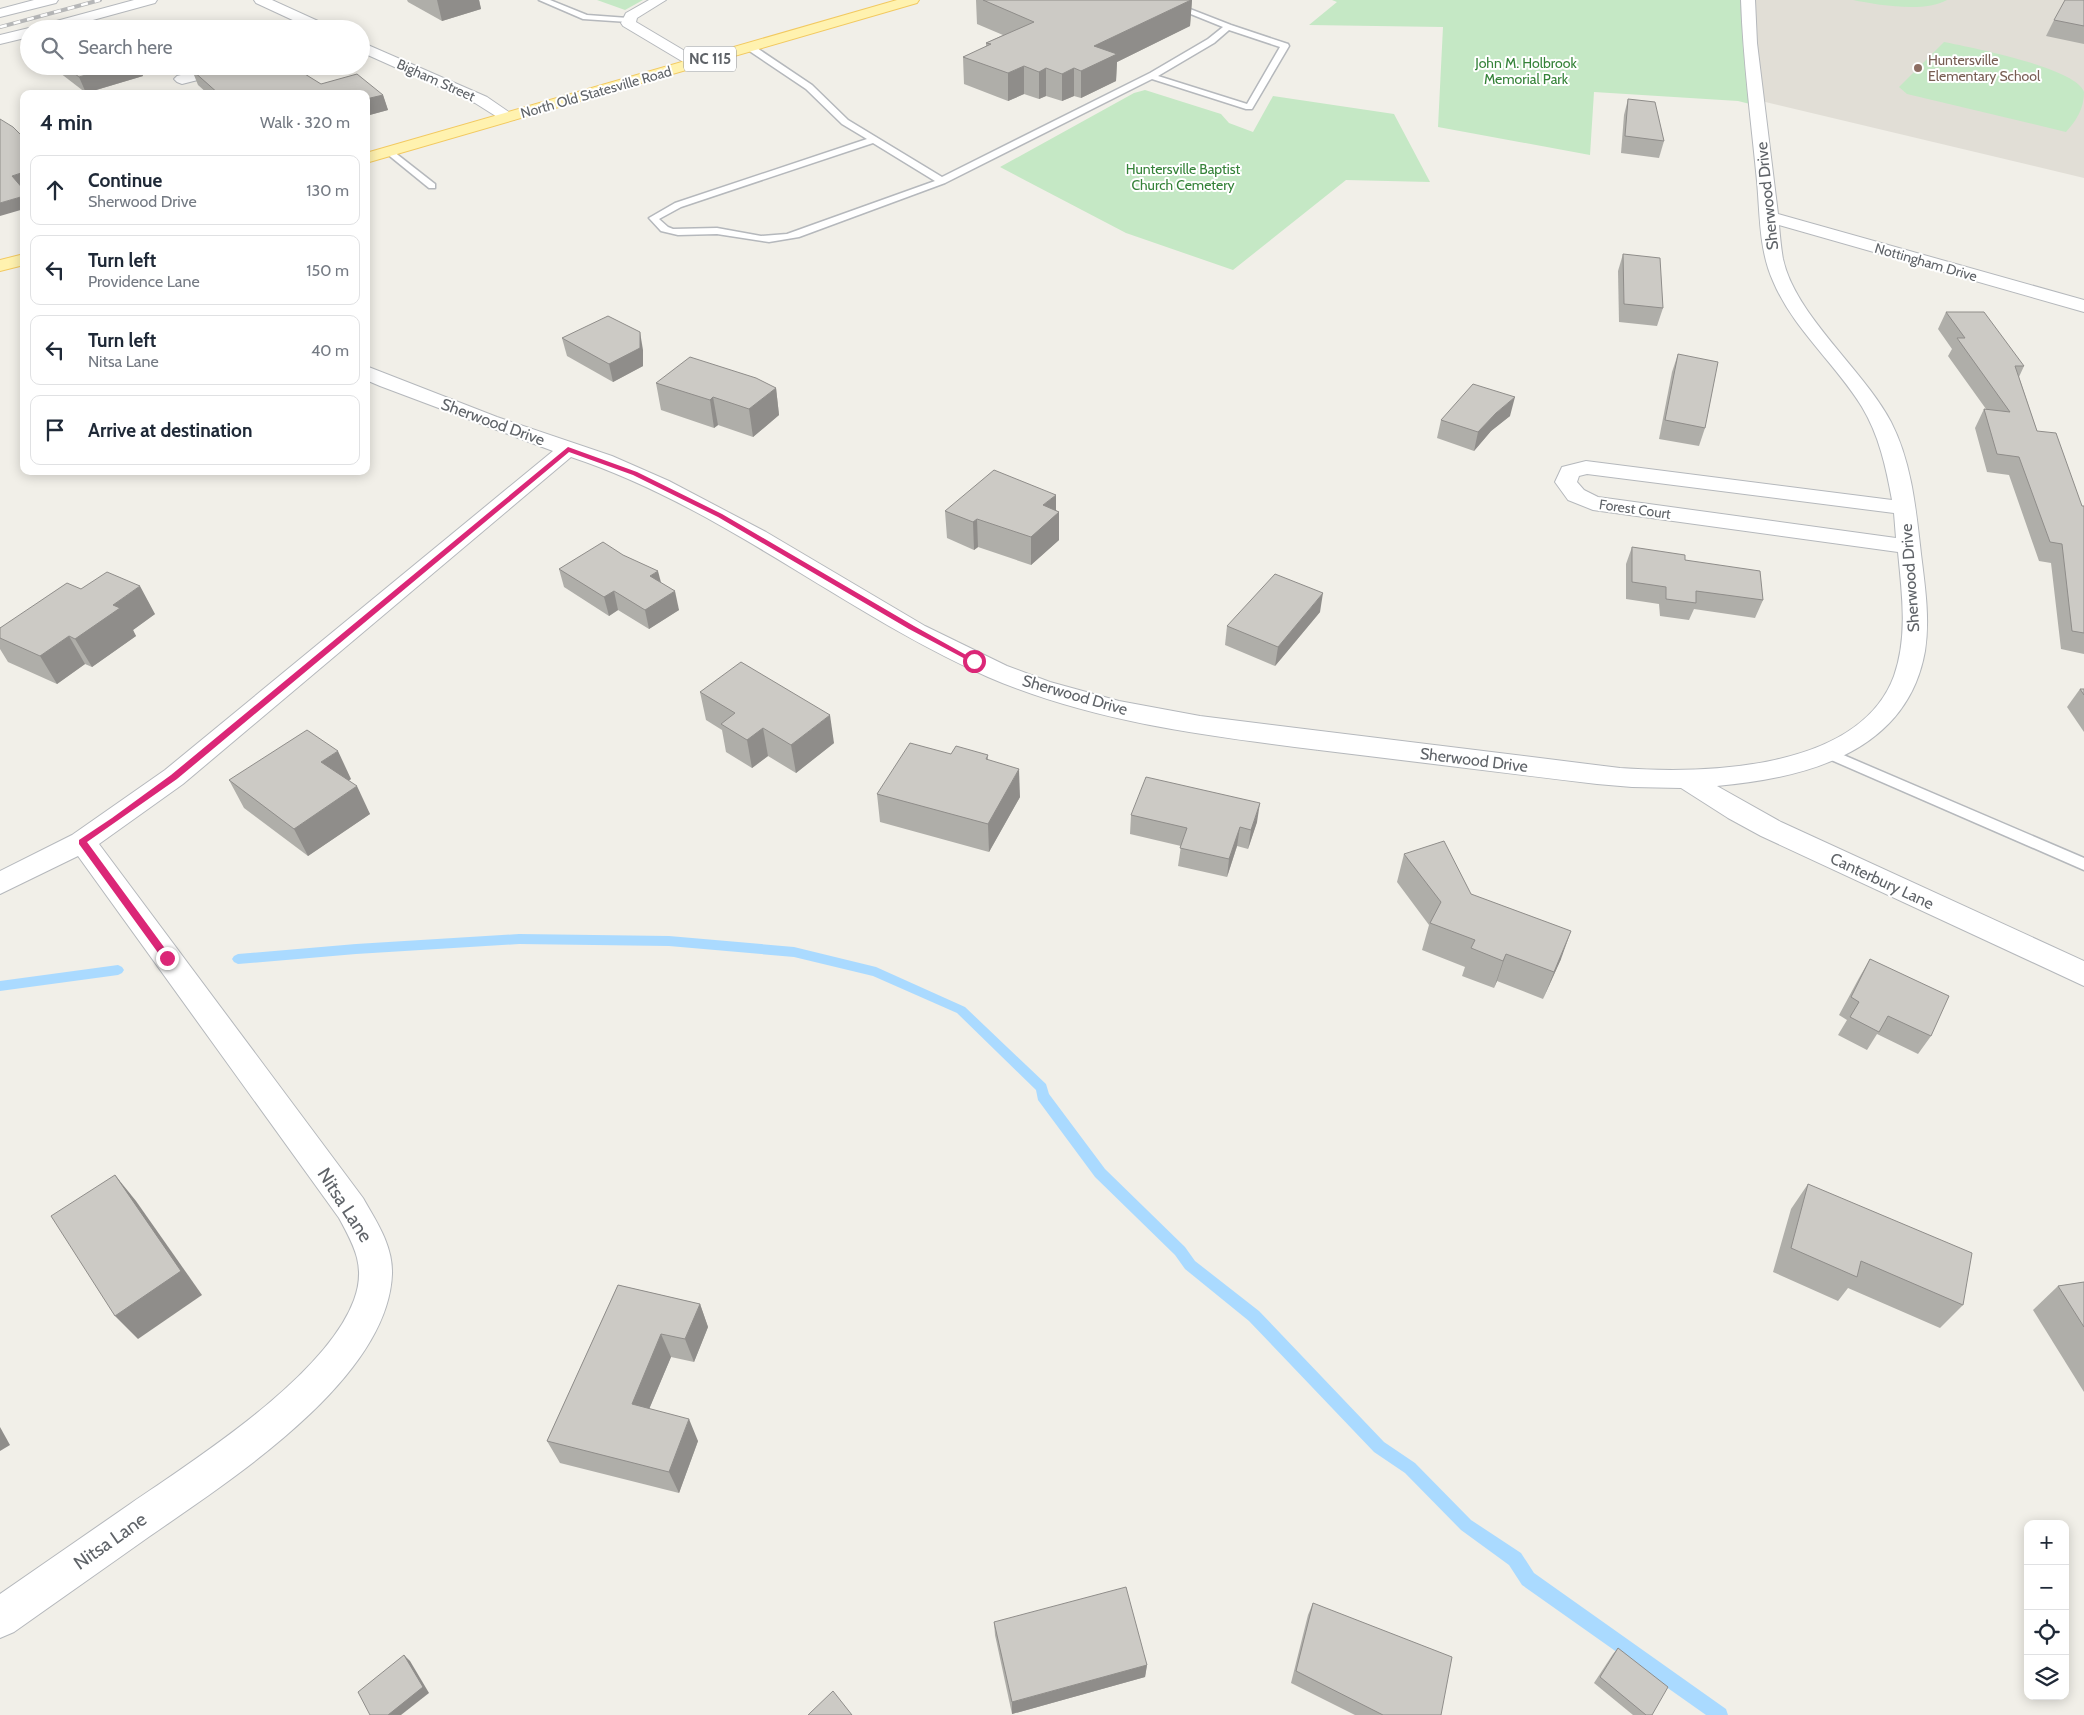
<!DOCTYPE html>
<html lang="en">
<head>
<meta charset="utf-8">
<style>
  :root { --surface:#fff; --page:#f6f6f7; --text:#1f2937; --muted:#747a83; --line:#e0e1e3 }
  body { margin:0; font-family:Cabin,sans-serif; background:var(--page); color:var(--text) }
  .controls { position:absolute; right:15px; bottom:15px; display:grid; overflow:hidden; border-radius:10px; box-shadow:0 2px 12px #0003 }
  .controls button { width:45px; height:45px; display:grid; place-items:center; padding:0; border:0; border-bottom:1px solid var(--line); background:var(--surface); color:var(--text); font:25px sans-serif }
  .stop { position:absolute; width:15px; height:15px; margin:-11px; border:4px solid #db2777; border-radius:50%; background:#fff }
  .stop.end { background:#db2777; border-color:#fff; box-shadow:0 1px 5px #0008 }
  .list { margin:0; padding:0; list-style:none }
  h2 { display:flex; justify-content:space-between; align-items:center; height:65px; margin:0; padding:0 20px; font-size:21px }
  h2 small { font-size:16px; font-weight:400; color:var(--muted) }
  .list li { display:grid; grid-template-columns:32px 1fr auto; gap:15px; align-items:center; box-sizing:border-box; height:70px; margin:0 10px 10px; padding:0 10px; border:1px solid var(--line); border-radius:10px }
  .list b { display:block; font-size:19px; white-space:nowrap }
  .list p { margin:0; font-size:16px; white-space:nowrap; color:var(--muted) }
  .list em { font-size:16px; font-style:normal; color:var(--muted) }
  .icon { flex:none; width:28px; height:28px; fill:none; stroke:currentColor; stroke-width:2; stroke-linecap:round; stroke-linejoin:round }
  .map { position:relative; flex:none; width:2084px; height:1715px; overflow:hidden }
  .search { position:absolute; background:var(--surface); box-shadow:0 2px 12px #0003; left:20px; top:20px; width:350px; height:55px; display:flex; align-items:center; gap:12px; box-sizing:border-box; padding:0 18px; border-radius:28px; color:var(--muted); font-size:19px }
  .panel { position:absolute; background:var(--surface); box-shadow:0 2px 12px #0003; left:20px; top:90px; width:350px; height:385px; border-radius:10px }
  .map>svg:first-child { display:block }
</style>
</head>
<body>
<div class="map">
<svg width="2084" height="1715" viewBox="0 0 2084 1715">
  <rect width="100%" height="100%" fill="#f1efe8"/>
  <polygon fill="#e1ded6" points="1748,0 2084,0 2084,178 1757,100"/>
  <g fill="#c5e8c5">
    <polygon points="597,0 643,0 625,10"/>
    <polygon points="1332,0 1748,0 1758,106 1738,101 1594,92 1590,155 1438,127 1443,27 1309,25 1337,2"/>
    <path d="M1853,0H1947C1924,13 1878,5 1853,0Z"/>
    <path d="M1944,42C1969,47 2077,68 2084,92C2084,109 2076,121 2066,132L1907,94L1899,87Z"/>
    <polygon points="1145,90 1221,114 1229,123 1253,132 1273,96 1394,114 1430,182 1346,180 1233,270 1126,233 1000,167 1134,93"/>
  </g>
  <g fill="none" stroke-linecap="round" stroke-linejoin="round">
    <g fill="#aadaff" fill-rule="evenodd">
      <polygon points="519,934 669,936 794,947 876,967 965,1007 1046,1084 1049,1094 1105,1169 1185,1247 1195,1261 1259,1311 1384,1442 1415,1463 1471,1520 1521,1553 1534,1573 1726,1709 1728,1715 1706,1715 1522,1585 1509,1565 1461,1530 1405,1473 1374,1452 1249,1321 1185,1269 1175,1255 1095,1177 1038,1100 1036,1090 957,1013 873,976 794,957 669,946 519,944 356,954 238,964 234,962 232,959 234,956 238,954 356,944"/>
      <polygon points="118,965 122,967 124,970 122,973 118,975 0,991 0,981"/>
    </g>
    <g stroke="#b5b8bc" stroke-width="3">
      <g id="service">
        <polygon points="539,0 550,0 587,15 628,18 632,20 628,22 583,19"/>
        <path d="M1156,0H1167L1231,25L1288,44L1289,46L1252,109H1246L1152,79L945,183L799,237L769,242L717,234L678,235L661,231L649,218L675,203L867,139L842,124L806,89L748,50V46H754L812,85L848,120L942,177L1150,73L1208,39L1223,27ZM1229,30L1280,47L1247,104L1158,76L1214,43ZM873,143L935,181L787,234L761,236L717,228L673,229L668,227L659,219L681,207Z"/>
        <polygon points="389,148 435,184 435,188 429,188 386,153 386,149"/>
        <polygon points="1827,748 2084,858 2084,870 1822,756 1820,753 1822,750"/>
      </g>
    </g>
    <g stroke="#b5b8bc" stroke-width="2">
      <g id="minor">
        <polygon points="34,0 58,0 56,3 0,17 0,9"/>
        <polygon points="254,0 272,0 329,26 331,29 312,29 256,3"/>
        <polygon points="649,0 666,0 637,18 636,22 700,60 703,63 700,66 690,66 623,26 621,23 626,13"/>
        <path d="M1741,0H1755L1757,43L1778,214L2084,300V312L1779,225C1780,236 1781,248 1783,259C1795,315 1863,369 1891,422C1912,463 1916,510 1921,554C1925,586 1930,619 1925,651C1907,753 1805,778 1717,786L1781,822L2084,961V986L1761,836L1728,818L1681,788L1632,787L1597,784C1504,773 1412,761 1319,750C1207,736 1092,722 988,677C844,613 722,507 571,457L183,784L99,844L363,1198C376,1221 393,1245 392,1274C388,1380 229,1481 150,1536C105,1568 59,1600 14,1632L0,1638V1594C43,1564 87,1534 130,1504C196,1459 326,1376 354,1300C366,1268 355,1247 339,1218L78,856L0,894V871L72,835L165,770L553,451L380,386L366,380V366L497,417L612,456L669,481L766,532L925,626L1007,666L1050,682L1119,701L1200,716L1620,768C1703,774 1859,771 1894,676C1908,636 1902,594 1898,552L1593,510L1568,500L1555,482L1562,467L1586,461L1892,500C1886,467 1879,435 1862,407C1835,363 1793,329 1773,281C1759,250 1760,214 1757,181C1751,120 1743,60 1741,0ZM1587,474L1894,513L1896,538L1598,497L1584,490L1577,482L1579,476Z"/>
        <polygon points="361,42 487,97 516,117 514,120 502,120 475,103 361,52"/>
        <polygon points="216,66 243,66 241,69 182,84 177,82 174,79 177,76"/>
      </g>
    </g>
    <g stroke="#b5b8bc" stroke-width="2">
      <g id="tertiary">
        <polygon points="134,0 157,0 155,3 60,29 36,29 38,26"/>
        <polygon points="29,28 34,29 29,29 29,37 0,44 0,35"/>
      </g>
    </g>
    <g stroke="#f2c960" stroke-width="2">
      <g id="primary">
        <polygon points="897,0 919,0 917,3 366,163 366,153"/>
        <polygon points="24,254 24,265 0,271 0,260"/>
      </g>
    </g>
    <use href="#service" fill="#fff" fill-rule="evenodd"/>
    <use href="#minor" fill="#fff" fill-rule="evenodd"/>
    <use href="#tertiary" fill="#fff" fill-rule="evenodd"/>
    <use href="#primary" fill="#fff2af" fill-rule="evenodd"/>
    <g stroke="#b6b7b8" stroke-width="4">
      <polyline id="rail" points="0,27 100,0"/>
    </g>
    <use href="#rail" stroke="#fff" stroke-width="2.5" stroke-dasharray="7" stroke-linecap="butt"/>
  </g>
  <g fill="#afaea9">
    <polygon points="407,0 479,0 481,9 442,21 408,2"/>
    <polygon points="976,0 1192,0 1190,26 1117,62 1116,81 1081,98 1074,96 1062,101 1046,96 1039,99 1024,94 1008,101 964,84 963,57 986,47 986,43 1003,35 977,24"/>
    <polygon points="2084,0 2084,44 2046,36 2054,20"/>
    <polygon points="51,66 139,66 143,76 86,93"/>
    <polygon points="192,70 321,84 383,95 388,110 366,116 366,94 208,94 198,85"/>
    <polygon points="1628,99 1664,141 1659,158 1621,153 1624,115"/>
    <polygon points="1623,254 1663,308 1657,326 1619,322 1618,271"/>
    <polygon points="1946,312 2024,366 2019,377 2037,431 2082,506 2084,506 2084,654 2061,649 2051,563 2039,561 2009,475 1987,472 1975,428 1984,409 1986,409 1948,356 1952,349 1938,329"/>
    <polygon points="562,338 643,350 643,366 613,382 567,356"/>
    <polygon points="1678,354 1705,428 1699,446 1659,439 1672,372"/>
    <polygon points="656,383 776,388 779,415 753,437 718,425 714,428 661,410"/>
    <polygon points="1510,416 1491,431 1474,451 1437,438 1441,420"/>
    <polygon points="1056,510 1059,512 1059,540 1031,565 978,547 974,550 947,538 945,511"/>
    <polygon points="1632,547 1685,560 1763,600 1755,618 1694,609 1689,620 1660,616 1659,604 1626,599 1626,564"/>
    <polygon points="559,569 661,583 679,610 649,629 618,610 609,616 564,587"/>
    <polygon points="81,589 155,614 133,630 136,636 92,667 85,664 57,684 8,662 0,649 0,628"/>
    <polygon points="1320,612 1275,666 1225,645 1227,626"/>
    <polygon points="2080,689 2084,689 2084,732 2067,707"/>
    <polygon points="700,692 834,743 796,773 768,756 752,768 726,752 722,730 706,720"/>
    <polygon points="951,754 988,755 988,760 1020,797 989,852 880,822 877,794"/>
    <polygon points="351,779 348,781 370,814 308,856 244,808 229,780"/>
    <polygon points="1131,815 1257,822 1248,849 1237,846 1227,877 1178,866 1181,846 1130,834"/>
    <polygon points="1404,854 1471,894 1561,959 1543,999 1497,981 1494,988 1462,976 1465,967 1422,950 1429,925 1397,882"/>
    <polygon points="1870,959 1931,1036 1918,1054 1877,1034 1867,1050 1838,1035 1847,1020 1839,1015 1859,978"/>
    <polygon points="1808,1184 1963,1305 1940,1328 1848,1288 1838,1301 1773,1272 1791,1209"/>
    <polygon points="2084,1282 2084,1392 2033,1310 2058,1286"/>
    <polygon points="618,1285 700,1304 708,1327 694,1362 671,1357 649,1409 698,1441 679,1493 560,1463 547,1441"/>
    <polygon points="1313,1603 1441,1715 1355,1715 1291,1683 1308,1615"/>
    <polygon points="994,1622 1147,1665 1145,1677 1012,1714 995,1635"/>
    <polygon points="1618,1648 1652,1715 1633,1715 1594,1683 1613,1654"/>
  </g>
  <g fill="#8f8d8a">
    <polygon points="437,0 479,0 481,9 442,21"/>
    <polygon points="1191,0 1192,0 1190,26 1117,62 1116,81 1081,98 1081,71 1094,46"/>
    <polygon points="116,66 139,66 143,76 86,93 79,77"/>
    <polygon points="1024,66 1024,94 1008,101 1008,73"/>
    <polygon points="1046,68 1046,96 1039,99 1039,72"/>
    <polygon points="1074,68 1074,96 1062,101 1062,74"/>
    <polygon points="383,95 388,110 366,116 366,99"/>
    <polygon points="24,172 24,186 18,187 12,176"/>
    <polygon points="24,196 24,209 0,216 0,203"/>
    <polygon points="640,332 643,350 643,366 613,382 609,364"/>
    <polygon points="776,388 779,415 753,437 749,409"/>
    <polygon points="713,397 718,425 714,428 710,400"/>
    <polygon points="1515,397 1510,416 1491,431 1474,451 1478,432 1496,413"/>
    <polygon points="1056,495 1056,515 1059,512 1059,540 1031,565 1031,537 1043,505"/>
    <polygon points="977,519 978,547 974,550 973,522"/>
    <polygon points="658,571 663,590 650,576"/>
    <polygon points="140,586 155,614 133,630 136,636 92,667 75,639 113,605"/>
    <polygon points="614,591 618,610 609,616 604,597"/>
    <polygon points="675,591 679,610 649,629 645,610"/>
    <polygon points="1323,593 1320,612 1275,666 1278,647"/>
    <polygon points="69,636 85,664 57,684 40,656"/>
    <polygon points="830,715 834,743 796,773 791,745"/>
    <polygon points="763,728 768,756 752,768 747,740"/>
    <polygon points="338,751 351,779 334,790 321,762"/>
    <polygon points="1019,769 1020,797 989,852 988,824"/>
    <polygon points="357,786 370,814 308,856 294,829"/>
    <polygon points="1260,803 1257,822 1248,849 1251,830"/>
    <polygon points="1240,827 1237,846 1227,877 1229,859"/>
    <polygon points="1571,931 1561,959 1543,999 1554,972"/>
    <polygon points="1506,954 1497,981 1494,988 1503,961"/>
    <polygon points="115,1175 136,1201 202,1295 138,1339 115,1316"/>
    <polygon points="700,1304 708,1327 694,1362 685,1339"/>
    <polygon points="661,1334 671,1357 642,1426 632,1404"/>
    <polygon points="689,1419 698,1441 679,1493 669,1472"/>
    <polygon points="0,1427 10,1445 0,1451"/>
    <polygon points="404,1655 410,1661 429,1693 401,1715 388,1715"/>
    <polygon points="1147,1665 1145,1677 1012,1714 1012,1702"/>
  </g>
  <g fill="#cccac5" stroke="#8f8d8a">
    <polygon points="983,0 1191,0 1094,46 1117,54 1081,71 1074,68 1062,74 1046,68 1039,72 1024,66 1008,73 963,57 991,44 986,43 1034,22"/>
    <polygon points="2065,0 2084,0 2084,26 2054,20"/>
    <polygon points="81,21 92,29 55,29"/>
    <polygon points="65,66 116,66 79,77"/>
    <polygon points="205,66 292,66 321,84 357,74 383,95 366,99 366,94 219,94 192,70"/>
    <polygon points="1628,99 1655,102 1664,141 1625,136"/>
    <polygon points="0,119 13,127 24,138 24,172 12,176 24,190 24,196 0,203"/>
    <polygon points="1623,254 1660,258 1663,308 1624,304"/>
    <polygon points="1946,312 1984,312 2024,366 2015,366 2037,431 2056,433 2082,506 2084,506 2084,633 2072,631 2062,544 2050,542 2019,457 1997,454 1984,409 2010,412 1957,338 1965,338"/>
    <polygon points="608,316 640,332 640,348 609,364 562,338"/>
    <polygon points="1678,354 1718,362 1705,428 1665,420"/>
    <polygon points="690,357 756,378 776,388 749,409 713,397 710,400 656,383"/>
    <polygon points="1473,384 1515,397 1496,413 1478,432 1441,420"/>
    <polygon points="994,470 1056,495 1043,505 1059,512 1031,537 977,519 973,522 945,511"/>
    <polygon points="603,542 623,555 658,571 650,576 675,591 645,610 614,591 604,597 559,569"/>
    <polygon points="1632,547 1685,555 1685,560 1760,571 1763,600 1696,591 1696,603 1666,599 1666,587 1632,582"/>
    <polygon points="107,572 140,586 113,605 120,608 75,639 69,636 40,656 0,638 0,628 67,583 81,589"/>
    <polygon points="1275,574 1323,593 1278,647 1227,626"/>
    <polygon points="741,662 830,715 791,745 763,728 747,740 721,724 735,713 700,692"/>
    <polygon points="2080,689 2084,689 2084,695"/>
    <polygon points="307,730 338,751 321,762 357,786 294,829 229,780"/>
    <polygon points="910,743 951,754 956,746 988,755 986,759 1019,769 988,824 877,794"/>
    <polygon points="1146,777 1260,803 1251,830 1240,827 1229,859 1180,848 1187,828 1131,815"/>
    <polygon points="1444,841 1471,894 1571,931 1554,972 1506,954 1503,961 1471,948 1475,940 1430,923 1441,902 1404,854"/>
    <polygon points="1870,959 1949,996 1931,1036 1888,1016 1879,1032 1850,1017 1859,1002 1851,997"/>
    <polygon points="115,1175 181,1271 115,1316 51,1216"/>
    <polygon points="1808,1184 1972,1253 1963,1305 1861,1261 1857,1277 1791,1248"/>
    <polygon points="2084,1282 2084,1327 2058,1286"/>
    <polygon points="618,1285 700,1304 685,1339 661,1334 632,1404 689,1419 669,1472 547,1441"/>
    <polygon points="1126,1587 1147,1665 1012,1702 994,1622"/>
    <polygon points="1313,1603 1452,1657 1441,1715 1383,1715 1296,1671"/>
    <polygon points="1618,1648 1668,1687 1652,1715 1646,1715 1600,1677"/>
    <polygon points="404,1655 423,1687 388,1715 370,1715 358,1692"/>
    <polygon points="833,1691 852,1715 808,1715"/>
  </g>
  <polygon fill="#db2777" points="568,447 637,472 722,514 914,626 977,661 971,662 909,629 718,517 633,475 569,452 177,779 87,842 172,958 167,962 164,961 79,844 79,840 112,818 171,775"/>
  <circle fill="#8d6e63" stroke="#fff" stroke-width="2" cx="1918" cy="68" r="5"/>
  <g text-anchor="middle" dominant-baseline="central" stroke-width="4" stroke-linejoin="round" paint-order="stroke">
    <g font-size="14" fill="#785e54" stroke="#fff" text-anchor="start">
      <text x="1928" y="60">Huntersville<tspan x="1928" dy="16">Elementary School</tspan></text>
    </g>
    <g font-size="14" fill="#348238" stroke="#fff">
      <text x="1526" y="63">John M. Holbrook<tspan x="1526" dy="16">Memorial Park</tspan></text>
      <text x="1183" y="169">Huntersville Baptist<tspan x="1183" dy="16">Church Cemetery</tspan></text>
    </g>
    <g font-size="14" fill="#5f6368" stroke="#fff">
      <text transform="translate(436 80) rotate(24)">Bigham Street</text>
      <text transform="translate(596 92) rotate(-16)">North Old Statesville Road</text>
      <text transform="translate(1926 262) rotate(16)">Nottingham Drive</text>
      <text transform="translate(1635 509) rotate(8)">Forest Court</text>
    </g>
    <rect fill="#fff" stroke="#8f9295" stroke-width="1" x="684" y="46.5" width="52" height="25" rx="4"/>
    <g font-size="15" font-weight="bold" fill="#5f6368">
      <text x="710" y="59">NC 115</text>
    </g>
    <g font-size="16" fill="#5f6368" stroke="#fff">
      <text transform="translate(1767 196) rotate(-96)">Sherwood Drive</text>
      <text transform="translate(493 422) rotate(20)">Sherwood Drive</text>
      <text transform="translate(1910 578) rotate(-94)">Sherwood Drive</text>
      <text transform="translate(1075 695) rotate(16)">Sherwood Drive</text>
      <text transform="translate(1474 760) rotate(7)">Sherwood Drive</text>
      <text transform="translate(1882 881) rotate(25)">Canterbury Lane</text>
    </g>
    <g font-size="19" fill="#5f6368" stroke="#fff">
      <text transform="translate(345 1205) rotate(57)">Nitsa Lane</text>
      <text transform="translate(110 1541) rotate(-35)">Nitsa Lane</text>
    </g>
  </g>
</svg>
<div class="controls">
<button>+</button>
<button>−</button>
<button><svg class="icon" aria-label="locate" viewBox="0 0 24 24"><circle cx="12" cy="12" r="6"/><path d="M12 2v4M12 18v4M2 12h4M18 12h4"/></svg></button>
<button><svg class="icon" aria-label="layers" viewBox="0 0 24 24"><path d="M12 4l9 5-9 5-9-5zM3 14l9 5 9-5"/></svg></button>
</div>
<div class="stop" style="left:974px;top:661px"></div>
<div class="stop end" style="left:167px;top:958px"></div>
<div class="search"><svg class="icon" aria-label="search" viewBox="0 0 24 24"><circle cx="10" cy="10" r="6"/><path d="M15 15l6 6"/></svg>Search here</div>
<section class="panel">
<h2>4 min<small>Walk · 320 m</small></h2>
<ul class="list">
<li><svg class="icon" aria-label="ahead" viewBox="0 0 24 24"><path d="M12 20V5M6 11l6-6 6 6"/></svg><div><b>Continue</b><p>Sherwood Drive</p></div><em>130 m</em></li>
<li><svg class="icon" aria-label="left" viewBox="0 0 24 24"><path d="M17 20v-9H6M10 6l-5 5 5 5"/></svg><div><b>Turn left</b><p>Providence Lane</p></div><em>150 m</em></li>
<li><svg class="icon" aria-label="left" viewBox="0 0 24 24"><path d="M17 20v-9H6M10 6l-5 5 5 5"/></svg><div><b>Turn left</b><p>Nitsa Lane</p></div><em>40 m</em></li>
<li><svg class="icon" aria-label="arrive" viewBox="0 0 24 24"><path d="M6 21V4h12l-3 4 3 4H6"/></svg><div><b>Arrive at destination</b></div></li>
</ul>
</section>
</div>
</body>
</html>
